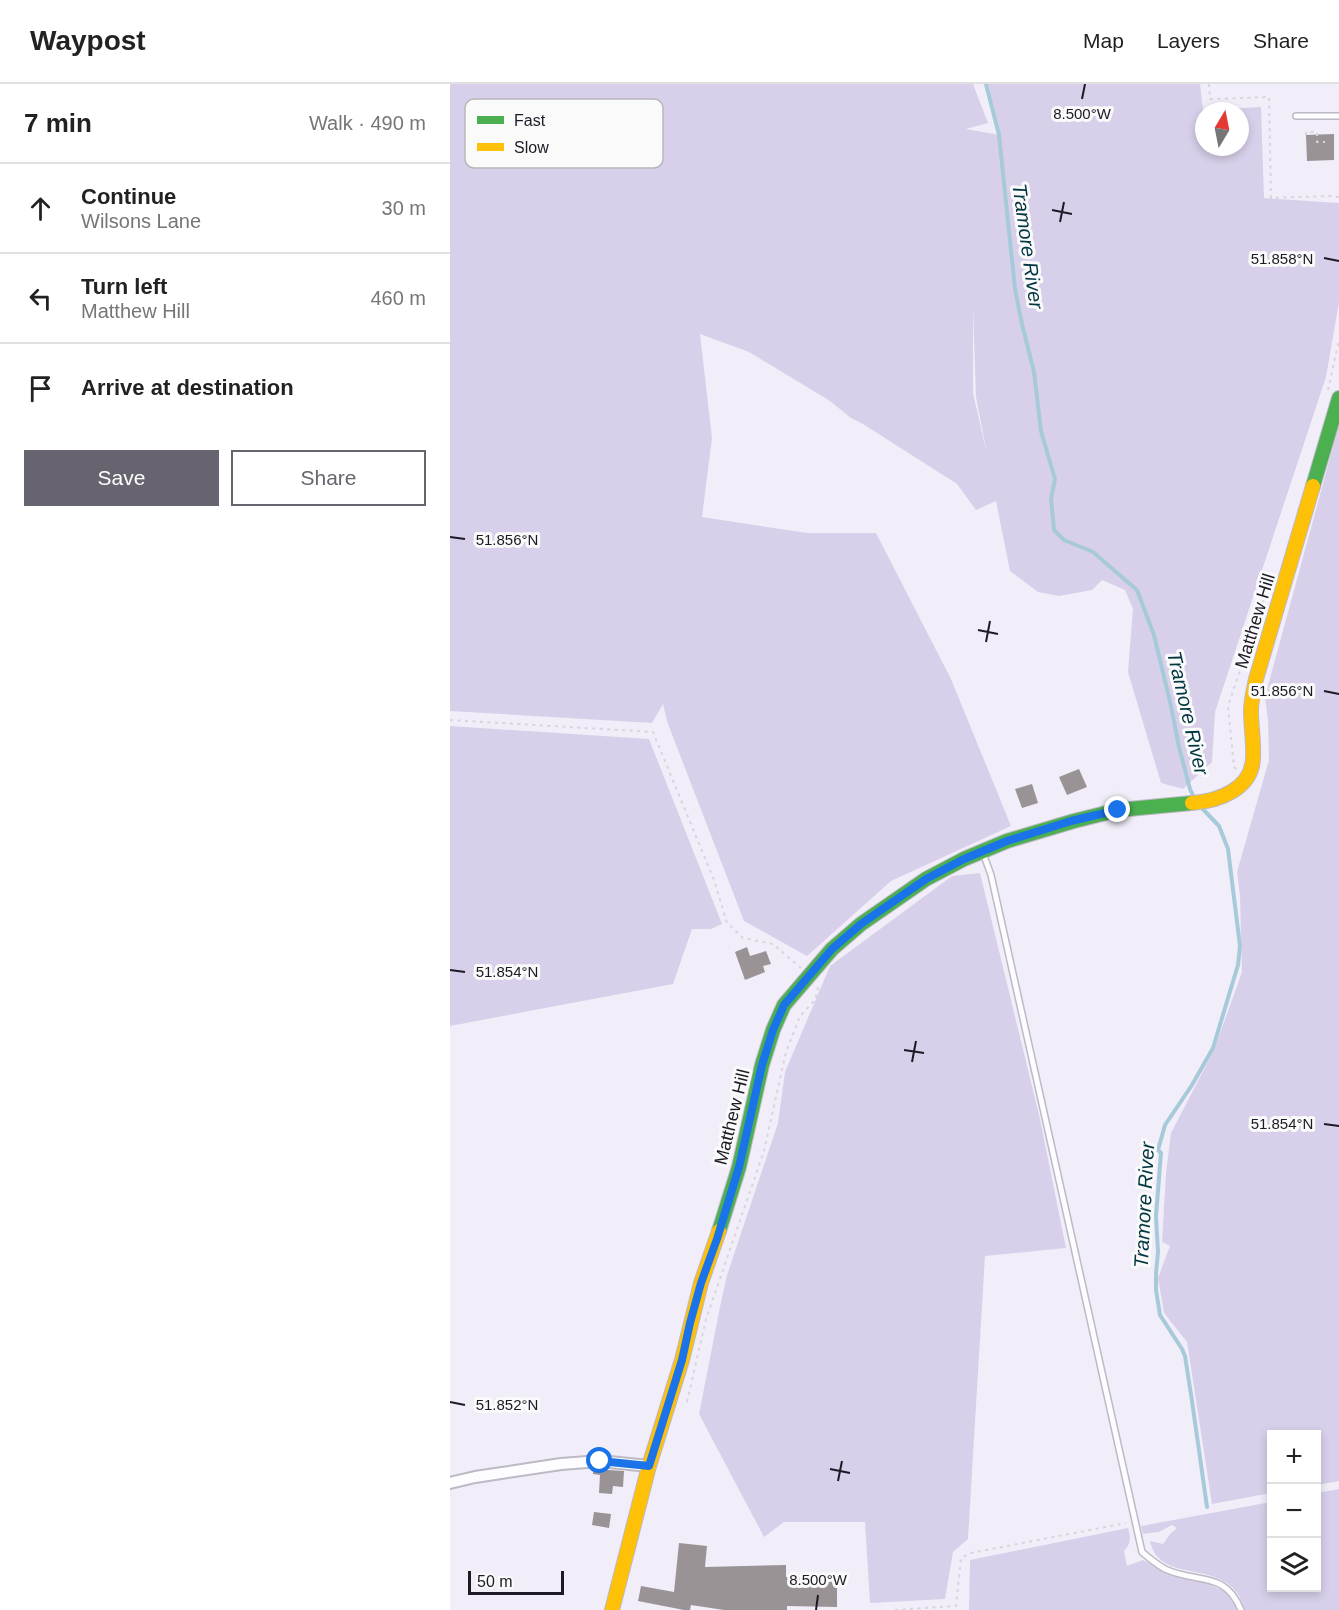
<!DOCTYPE html>
<html lang="en">
<head>
<meta charset="utf-8">
<style>
  :root { --surface:#fff; --page:#f6f6f6; --text:#222; --muted:#767676; --line:#e0e0e0; --accent:#67646f }
  body { margin:0; font-family:Arial,sans-serif; background:var(--page); color:var(--text) }
  .controls { position:absolute; right:18px; bottom:18px; display:grid; overflow:hidden; border-radius:0px; box-shadow:0 3px 9px #0003 }
  .controls button { width:54px; height:54px; display:grid; place-items:center; padding:0; border:0; border-bottom:2px solid var(--line); background:var(--surface); color:var(--text); font:30px sans-serif }
  .compass { position:absolute; left:745px; top:18px; width:54px; height:54px; border-radius:50%; background:var(--surface); box-shadow:0 3px 9px #0003; rotate:10deg }
  .scale { position:absolute; left:18px; bottom:15px; width:96px; box-sizing:border-box; padding-left:6px; border:3px solid #1d1925; border-top:0; font-size:16px; line-height:21px; white-space:nowrap; color:#1d1925; -webkit-text-stroke:4px #fafafa; paint-order:stroke }
  .stop { position:absolute; width:18px; height:18px; margin:-14px; border:4px solid #1a73e8; border-radius:50%; background:#fff }
  .stop.end { background:#1a73e8; border-color:#fff; box-shadow:0 2px 6px #0008 }
  .list { margin:0; padding:0; list-style:none }
  h2 { display:flex; justify-content:space-between; align-items:center; height:78px; margin:0; padding:0 24px; font-size:26px }
  h2 small { font-size:20px; font-weight:400; color:var(--muted) }
  .list li { display:grid; grid-template-columns:39px 1fr auto; gap:18px; align-items:center; box-sizing:border-box; height:90px; padding:0 24px; border-top:2px solid var(--line) }
  .list b { display:block; font-size:22px; white-space:nowrap }
  .list p { margin:0; font-size:20px; white-space:nowrap; color:var(--muted) }
  .list em { font-size:20px; font-style:normal; color:var(--muted) }
  .actions { display:flex; gap:12px; padding:18px 24px }
  .actions a { flex:1; padding:14px 0; border:2px solid var(--accent); border-radius:0px; text-align:center; font-size:21px; color:var(--accent) }
  .actions .main { background:var(--accent); color:#fff }
  .icon { flex:none; width:33px; height:33px; fill:none; stroke:currentColor; stroke-width:2; stroke-linecap:round; stroke-linejoin:round }
  .map { position:relative; flex:none; width:889px; height:1526px; overflow:hidden }
  header { display:flex; align-items:center; gap:36px; box-sizing:border-box; height:84px; padding:0 30px; background:var(--surface); border-bottom:2px solid var(--line) }
  header strong { font-size:28px }
  nav { display:flex; gap:33px; margin-inline-start:auto; font-size:21px }
  main { display:flex }
  aside { flex:1; background:var(--surface) }
  .map>svg:first-child { display:block }
</style>
</head>
<body>
<header>
<strong>Waypost</strong>
<nav><a>Map</a><a>Layers</a><a>Share</a></nav>
</header>
<main>
<aside>
<h2>7 min<small>Walk · 490 m</small></h2>
<ul class="list">
<li><svg class="icon" aria-label="ahead" viewBox="0 0 24 24"><path d="M12 20V5M6 11l6-6 6 6"/></svg><div><b>Continue</b><p>Wilsons Lane</p></div><em>30 m</em></li>
<li><svg class="icon" aria-label="left" viewBox="0 0 24 24"><path d="M17 20v-9H6M10 6l-5 5 5 5"/></svg><div><b>Turn left</b><p>Matthew Hill</p></div><em>460 m</em></li>
<li><svg class="icon" aria-label="arrive" viewBox="0 0 24 24"><path d="M6 21V4h12l-3 4 3 4H6"/></svg><div><b>Arrive at destination</b></div></li>
</ul>
<div class="actions"><a class="main">Save</a><a>Share</a></div>
</aside>
<div class="map">
<svg width="889" height="1526" viewBox="0 0 889 1526">
  <rect width="100%" height="100%" fill="#f1eef9"/>
  <g fill="#d8d0ea" fill-rule="evenodd">
    <path d="M0,0H523L538,39L516,45L550,51L538,0H750L753,26L811,23L814,114L889,119V218L876,293L765,628L762,678L733,705L711,699L678,588L683,525L675,506L652,496L642,506L609,512L588,508L560,487L546,417L526,426L507,400L413,340L401,334L380,317L299,268L250,250L262,354L252,433L357,449H426L501,595L561,742L441,797L357,872L294,837L218,640L213,620L202,639L0,627ZM754,27H790V63H754ZM523,224L526,313L537,370L523,309Z"/>
    <polygon points="889,341 889,1397 867,1401 866,1350 822,1350 821,1409 762,1420 737,1258 714,1229 708,1194 720,1162 712,1158 716,1089 721,1049 764,966 792,888 790,812 787,788 819,676 818,636 815,613"/>
    <polygon points="0,642 199,655 272,840 261,845 242,845 223,900 0,942"/>
    <polygon points="530,789 590,1035 616,1164 535,1172 518,1455 503,1468 495,1515 420,1519 415,1438 334,1438 314,1453 249,1330 270,1223 277,1191 328,1039 335,988 380,882 502,792"/>
    <path d="M889,1405V1526H795C780,1469 710,1505 700,1457L713,1460L720,1450L727,1444L722,1441L709,1448L693,1450L691,1442L821,1418L822,1504H866L867,1409Z"/>
    <path d="M678,1444C681,1454 681,1460 674,1467L677,1482L693,1476L719,1489L758,1500L776,1508L788,1526H519L520,1476Z"/>
  </g>
  <g fill="none" stroke-linecap="round" stroke-linejoin="round">
    <g stroke="#a6cada" stroke-width="4">
      <polyline points="536,0 549,51 565,205 572,240 584,288 591,347 605,395 601,415 604,446 614,456 643,468 687,506 704,551 721,622 729,663 740,705 745,716"/>
      <polyline points="750,722 769,742 778,765 790,862 788,881 763,964 742,1001 715,1041 708,1066 711,1069 706,1132 708,1168 706,1189 706,1206 710,1231 732,1265 735,1272 742,1317 757,1423"/>
    </g>
  </g>
  <g fill="#9a9395">
    <polygon points="884,50 884,76 857,77 856,51"/>
    <polygon points="629,685 637,703 617,711 609,693"/>
    <polygon points="582,700 588,719 572,724 565,705"/>
    <polygon points="297,863 300,872 316,867 321,880 313,882 315,888 295,896 285,868"/>
    <polygon points="143,1385 174,1387 173,1403 163,1402 162,1410 149,1409 150,1391 143,1390"/>
    <polygon points="144,1428 161,1430 159,1444 142,1441"/>
    <polygon points="229,1459 257,1462 255,1483 336,1481 336,1493 387,1494 387,1523 337,1522 337,1526 274,1526 241,1521 240,1526 234,1526 188,1517 191,1502 224,1508"/>
  </g>
  <g fill="none" stroke-linecap="round" stroke-linejoin="round">
    <g stroke="#bdb9c5" stroke-width="8">
      <g id="lane">
        <polyline points="846,32 889,32"/>
        <path d="M533,769L541,791L692,1468C699,1474 706,1480 715,1485C747,1500 775,1486 791,1526"/>
      </g>
    </g>
    <g stroke="#bdb9c5" stroke-width="14">
      <polyline id="street" points="0,1399 25,1393 111,1380 150,1377 199,1382"/>
    </g>
    <g stroke="#bdb9c5" stroke-width="16">
      <g id="fast">
        <polyline points="863,402 889,314"/>
        <polyline points="269,1147 289,1083 312,981 323,946 334,921 382,865 411,840 476,795 514,775 557,757 624,737 668,726 742,719"/>
      </g>
    </g>
    <g stroke="#bdb9c5" stroke-width="16">
      <g id="slow">
        <path d="M742,719C769,717 802,705 803,674C804,658 801,643 801,627C801,617 804,605 806,595L863,402"/>
        <polyline points="162,1526 199,1382 232,1276 251,1199 269,1147"/>
      </g>
    </g>
    <g stroke="#d7d5da" stroke-width="2" stroke-dasharray="3 4.5" stroke-linecap="butt">
      <polyline points="759,0 760,15 819,13 821,114 879,112 889,113"/>
      <polyline points="856,51 856,48 867,48 867,58 875,58"/>
      <polyline points="878,306 889,256"/>
      <polyline points="0,636 203,648 264,796 277,839 293,854 323,860 351,884"/>
      <polyline points="786,685 784,683 778,622 816,509"/>
      <polyline points="237,1318 256,1235 314,1067 336,968 350,932 365,916 368,904 366,901"/>
      <polyline points="445,1526 506,1522 511,1474 521,1469 676,1439"/>
    </g>
    <use href="#lane" stroke="#fdfcfe" stroke-width="5"/>
    <use href="#street" stroke="#fdfcfe" stroke-width="10"/>
    <use href="#fast" stroke="#4caf50" stroke-width="14"/>
    <use href="#slow" stroke="#ffc107" stroke-width="14"/>
  </g>
  <g fill="none" stroke-linecap="round" stroke-linejoin="round">
    <polyline stroke="#1a73e8" stroke-width="8" points="150,1377 199,1382 232,1276 240,1239 251,1199 267,1155 289,1083 312,981 323,946 334,921 382,865 411,840 476,795 514,775 557,757 621,737 668,726"/>
  </g>
  <path fill="none" stroke="#1d1925" stroke-width="2" d="M632,15L635,0M602,126L622,130M610,138L614,118M874,174L889,177M0,453L15,455M528,546L548,550M536,558L540,537M874,607L889,610M0,886L15,888M454,966L474,969M462,978L466,957M874,1040L889,1042M0,1318L15,1321M380,1385L400,1389M388,1397L392,1377M366,1526L368,1511"/>
  <g text-anchor="middle" dominant-baseline="central" stroke-width="6" stroke-linejoin="round" paint-order="stroke">
    <g font-size="18" fill="#1d1925" stroke="#fafafa">
      <text transform="translate(805 537) rotate(-73)">Matthew Hill</text>
      <text transform="translate(282 1033) rotate(-76)">Matthew Hill</text>
    </g>
    <g font-size="20" font-style="italic" fill="#023542" stroke="#fafafa">
      <text transform="translate(578 162) rotate(82)">Tramore River</text>
      <text transform="translate(738 629) rotate(77)">Tramore River</text>
      <text transform="translate(694 1121) rotate(-87)">Tramore River</text>
    </g>
  </g>
  <rect x="15" y="15" width="198" height="69" rx="9" fill="#fafafa" stroke="#b8b6ba" stroke-width="1.5"/>
  <rect x="27" y="32" width="27" height="8" fill="#4caf50"/>
  <rect x="27" y="59" width="27" height="8" fill="#ffc107"/>
  <g font-size="16" fill="#1d1925">
    <text x="64" y="42">Fast</text>
    <text x="64" y="69">Slow</text>
  </g>
  <g font-size="15" text-anchor="middle" fill="#1d1925" stroke="#fafafa" stroke-width="6" stroke-linejoin="round" paint-order="stroke">
    <text x="632" y="35">8.500°W</text>
    <text x="832" y="180">51.858°N</text>
    <text x="57" y="461">51.856°N</text>
    <text x="832" y="612">51.856°N</text>
    <text x="57" y="893">51.854°N</text>
    <text x="832" y="1045">51.854°N</text>
    <text x="57" y="1326">51.852°N</text>
    <text x="368" y="1501">8.500°W</text>
  </g>
</svg>
<div class="controls">
<button>+</button>
<button>−</button>
<button><svg class="icon" aria-label="layers" viewBox="0 0 24 24"><path d="M12 4l9 5-9 5-9-5zM3 14l9 5 9-5"/></svg></button>
</div>
<svg class="compass" viewBox="-18 -18 36 36"><path d="M0-13l5 13h-10z" fill="#e53935"/><path d="M0 13l5-13h-10z" fill="#767676"/></svg>
<div class="scale">50 m</div>
<div class="stop" style="left:150px;top:1377px"></div>
<div class="stop end" style="left:668px;top:726px"></div>
</div>
</main>
</body>
</html>
